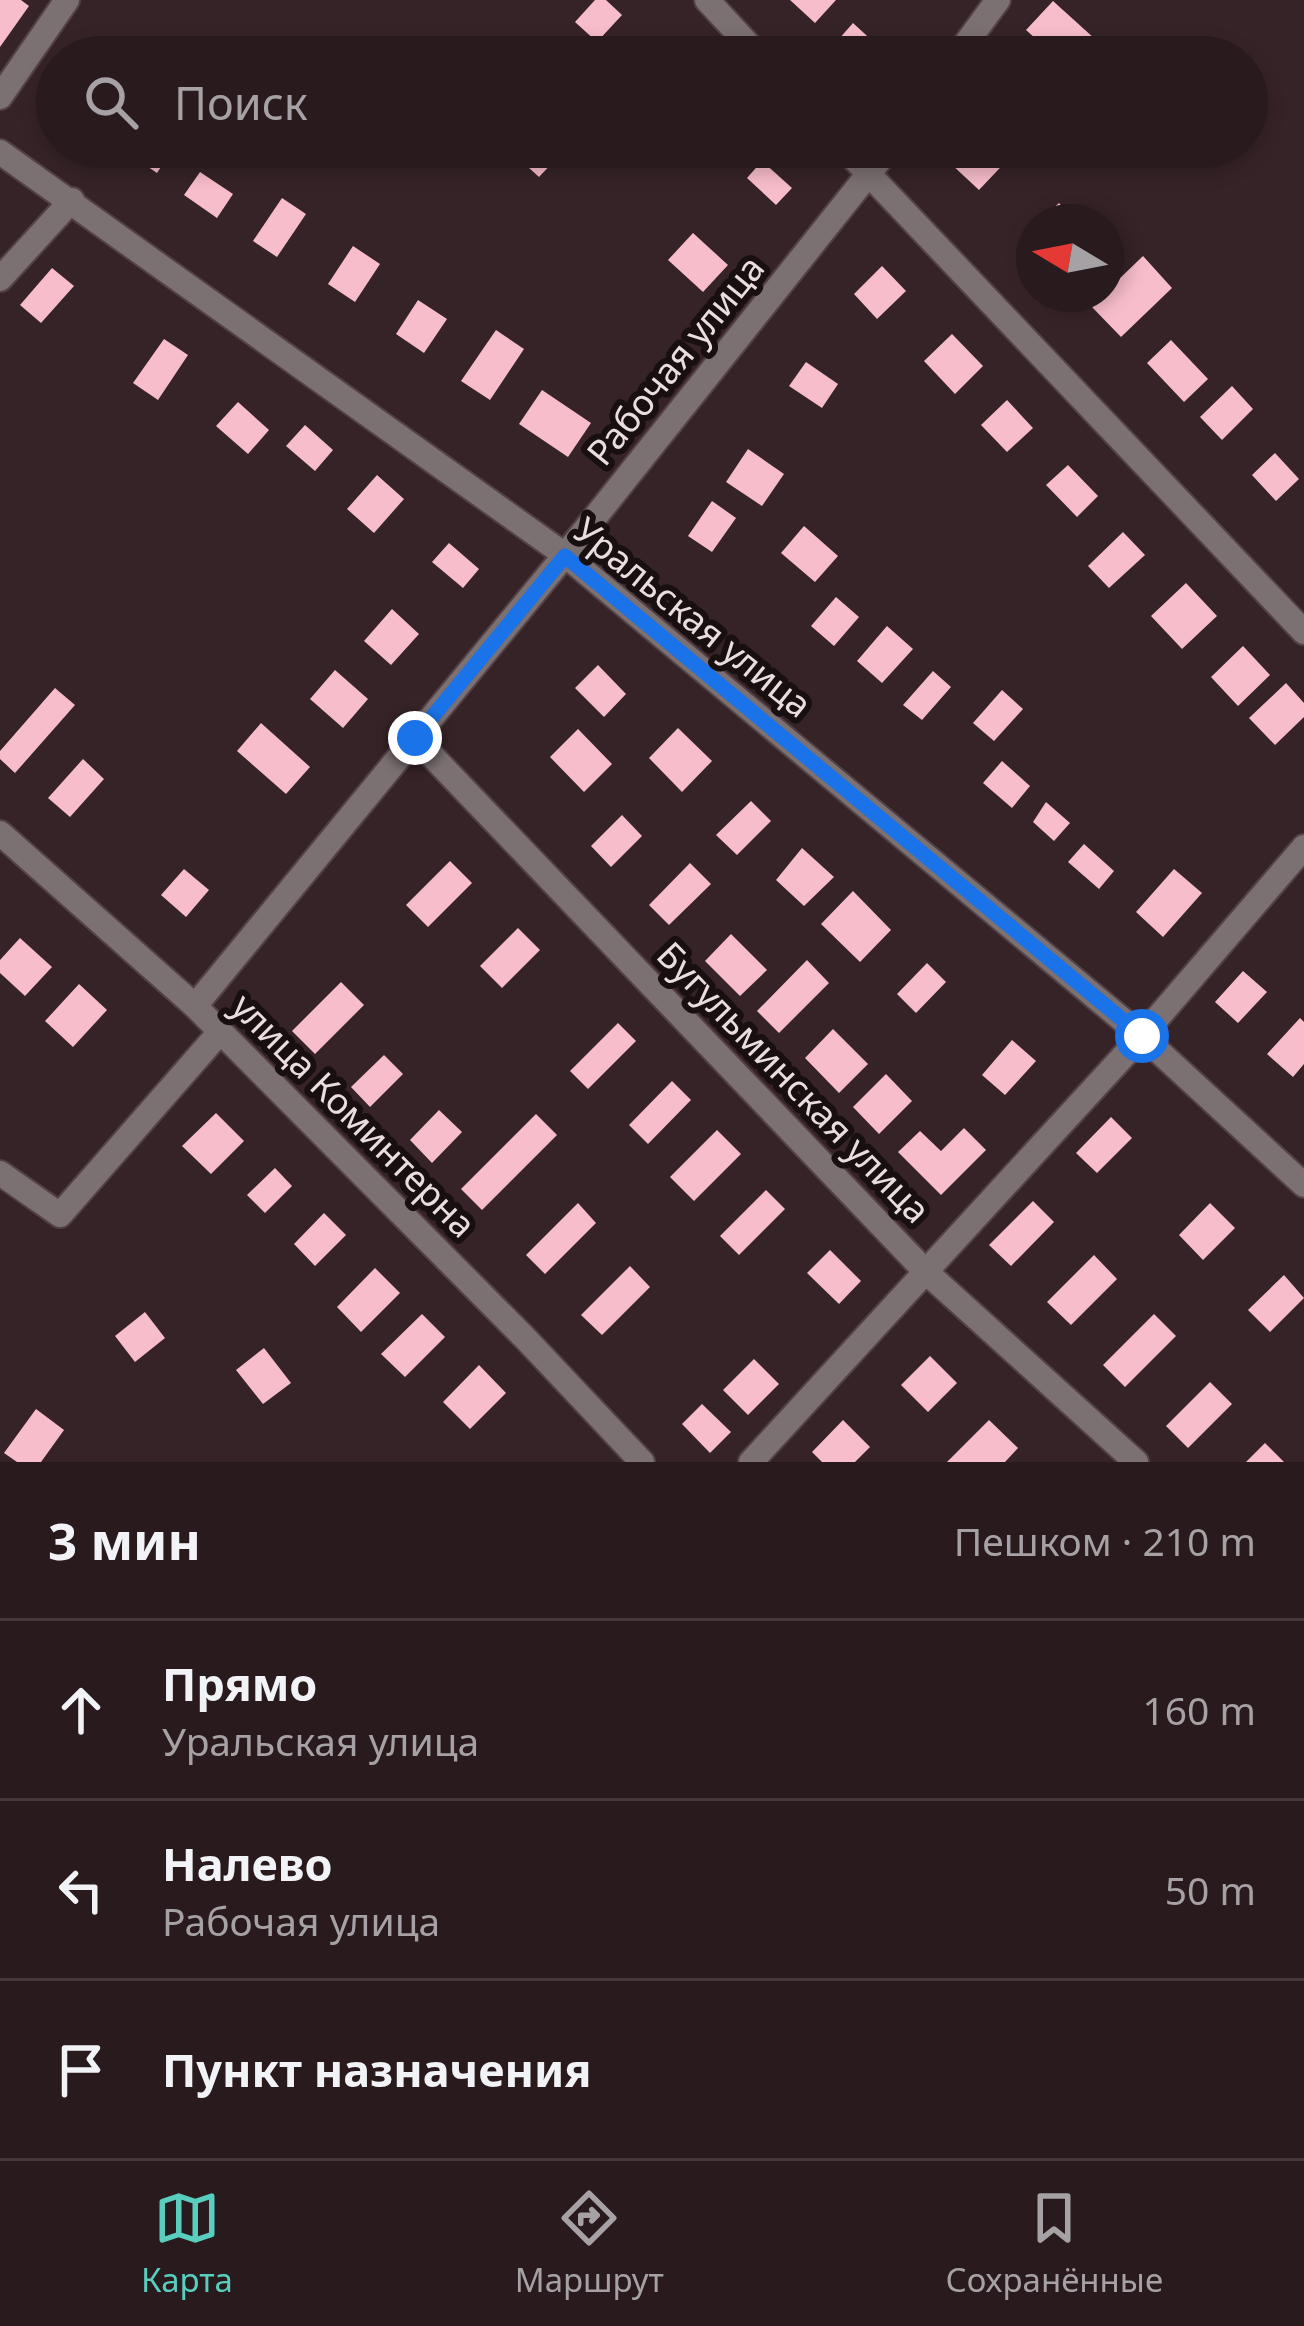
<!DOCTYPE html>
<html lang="ru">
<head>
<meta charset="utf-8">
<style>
  :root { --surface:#281a1d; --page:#34272a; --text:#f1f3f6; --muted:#a5a1a4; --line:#44383b; --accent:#59cebf }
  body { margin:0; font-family:"Noto Sans",sans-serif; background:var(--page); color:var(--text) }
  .compass { position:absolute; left:1016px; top:204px; width:108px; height:108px; border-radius:50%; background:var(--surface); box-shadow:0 6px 18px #0003; rotate:280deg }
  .stop { position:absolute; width:36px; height:36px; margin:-27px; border:9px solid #1a73e8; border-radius:50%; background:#fff }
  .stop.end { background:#1a73e8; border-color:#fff; box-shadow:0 3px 12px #0008 }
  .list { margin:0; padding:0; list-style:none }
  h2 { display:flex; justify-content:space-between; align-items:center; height:156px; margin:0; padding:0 48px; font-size:51px }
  h2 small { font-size:39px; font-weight:400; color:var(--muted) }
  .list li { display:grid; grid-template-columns:78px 1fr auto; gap:36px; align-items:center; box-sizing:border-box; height:180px; padding:0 48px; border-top:3px solid var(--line) }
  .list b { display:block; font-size:45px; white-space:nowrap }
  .list p { margin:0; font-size:39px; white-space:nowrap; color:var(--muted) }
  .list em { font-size:39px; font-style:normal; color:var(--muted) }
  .icon { flex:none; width:66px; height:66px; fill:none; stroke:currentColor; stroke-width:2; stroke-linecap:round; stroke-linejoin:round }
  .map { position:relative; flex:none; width:1304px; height:1462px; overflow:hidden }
  .search { position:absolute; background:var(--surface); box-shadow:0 6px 18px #0003; left:36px; right:36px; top:36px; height:132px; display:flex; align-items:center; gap:30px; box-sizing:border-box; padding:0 42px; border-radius:66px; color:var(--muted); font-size:45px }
  .sheet { height:696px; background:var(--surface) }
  nav { display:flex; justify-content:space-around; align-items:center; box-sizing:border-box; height:168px; border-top:3px solid var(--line); background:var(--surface); font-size:33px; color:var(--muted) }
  nav a { display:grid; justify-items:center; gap:6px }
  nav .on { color:var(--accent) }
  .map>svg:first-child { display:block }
</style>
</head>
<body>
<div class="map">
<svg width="1304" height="1462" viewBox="0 0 1304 1462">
  <rect width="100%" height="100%" fill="#362327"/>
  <g fill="#f8bdca">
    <polygon points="0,0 21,0 29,6 0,47"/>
    <polygon points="595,0 606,0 622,15 597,42 575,22"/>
    <polygon points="790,0 836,0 815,23"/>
    <polygon points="1053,1 1095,39 1078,57 1056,57 1026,30"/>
    <polygon points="853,23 890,57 840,57 831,48"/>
    <polygon points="138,147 174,147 157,173 132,156"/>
    <polygon points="506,147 542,147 556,159 539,177"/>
    <polygon points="939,147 1010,147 1015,152 979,190 936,150"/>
    <polygon points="762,161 792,188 776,205 747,178"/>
    <polygon points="200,172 233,194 217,218 184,195"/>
    <polygon points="282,198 306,214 277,257 253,241"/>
    <polygon points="1059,203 1077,222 1039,222"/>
    <polygon points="693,233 728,265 703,292 668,260"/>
    <polygon points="353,246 380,264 355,302 328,284"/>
    <polygon points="1143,256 1172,288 1121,337 1091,306"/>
    <polygon points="882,266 906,291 877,319 854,294"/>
    <polygon points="52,268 74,286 41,323 20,305"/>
    <polygon points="418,300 447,319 424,353 396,334"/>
    <polygon points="496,330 524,349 490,400 461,381"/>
    <polygon points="952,334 983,366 955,394 924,361"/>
    <polygon points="164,339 188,355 158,400 133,383"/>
    <polygon points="1171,340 1208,379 1184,402 1147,363"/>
    <polygon points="806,362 838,384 822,408 789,386"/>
    <polygon points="1232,386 1253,409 1222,440 1200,417"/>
    <polygon points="542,390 591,423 568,457 519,424"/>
    <polygon points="1007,400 1033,428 1007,452 981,425"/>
    <polygon points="238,402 269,430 248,454 216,426"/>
    <polygon points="305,425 333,450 315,471 286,446"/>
    <polygon points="748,449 784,474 762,506 726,482"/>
    <polygon points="1275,453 1299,479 1276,501 1252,475"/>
    <polygon points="1068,465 1098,496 1077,517 1046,485"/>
    <polygon points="377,475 404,499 374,533 347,509"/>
    <polygon points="712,501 736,518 712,552 688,536"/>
    <polygon points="804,526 838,556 815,582 781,553"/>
    <polygon points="1123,532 1145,555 1109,588 1088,566"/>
    <polygon points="449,543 479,569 463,588 432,562"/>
    <polygon points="1186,583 1217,616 1182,649 1151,616"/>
    <polygon points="836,597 859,617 834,646 811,626"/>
    <polygon points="392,609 419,634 391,665 364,641"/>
    <polygon points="887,626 913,649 882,683 857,661"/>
    <polygon points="1243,646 1270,675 1238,706 1211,677"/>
    <polygon points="598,665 626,694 604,717 575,688"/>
    <polygon points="335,670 368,699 343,728 310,699"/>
    <polygon points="933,671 951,687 922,720 903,705"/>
    <polygon points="1286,683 1304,703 1304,717 1275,745 1249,718"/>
    <polygon points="55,688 75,705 15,773 0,759 0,751"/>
    <polygon points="1002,690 1023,709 994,741 973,723"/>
    <polygon points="261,723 310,767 286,794 237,751"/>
    <polygon points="678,728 712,761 682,792 649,758"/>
    <polygon points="578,729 612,764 584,792 550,757"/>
    <polygon points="83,759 104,779 70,817 48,798"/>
    <polygon points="1002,761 1030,786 1012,808 983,783"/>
    <polygon points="751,801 771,821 737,855 716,835"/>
    <polygon points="1046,802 1070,823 1054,841 1033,822"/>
    <polygon points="622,815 642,836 611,867 591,846"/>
    <polygon points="1084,844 1114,871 1099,889 1068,862"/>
    <polygon points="802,848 834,877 804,906 776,880"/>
    <polygon points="450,861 472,883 428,927 406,905"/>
    <polygon points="690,863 711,884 669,925 649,905"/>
    <polygon points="184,869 209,890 186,917 161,895"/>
    <polygon points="1174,869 1202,893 1163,937 1136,912"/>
    <polygon points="853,891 891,930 860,962 821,924"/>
    <polygon points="518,928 540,950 502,988 480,966"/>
    <polygon points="731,934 767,970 740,996 705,961"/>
    <polygon points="20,938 52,967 25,996 0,973 0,960"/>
    <polygon points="807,960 829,983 779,1033 757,1011"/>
    <polygon points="927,963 946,982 916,1013 897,994"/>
    <polygon points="1243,971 1267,992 1238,1023 1215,1002"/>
    <polygon points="341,982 364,1005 315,1054 292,1031"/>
    <polygon points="79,984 107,1010 73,1047 45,1021"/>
    <polygon points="1300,1018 1304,1022 1304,1064 1293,1077 1267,1054"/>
    <polygon points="618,1023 636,1041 588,1089 570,1071"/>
    <polygon points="833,1029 868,1064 839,1093 805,1058"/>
    <polygon points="1012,1040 1036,1061 1005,1095 982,1075"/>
    <polygon points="384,1055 403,1074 370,1107 351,1087"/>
    <polygon points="886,1074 912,1101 879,1134 853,1107"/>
    <polygon points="672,1081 691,1100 648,1144 629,1125"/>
    <polygon points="439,1110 462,1132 432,1163 410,1140"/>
    <polygon points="216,1113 244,1141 211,1174 182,1146"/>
    <polygon points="536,1114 557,1135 482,1210 461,1189"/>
    <polygon points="1111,1117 1132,1138 1097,1173 1076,1153"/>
    <polygon points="964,1128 986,1150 941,1195 898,1152 920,1131 941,1151"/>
    <polygon points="717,1130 741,1154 694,1201 670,1177"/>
    <polygon points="275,1168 292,1186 265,1213 247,1195"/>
    <polygon points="766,1190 785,1209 739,1255 720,1236"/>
    <polygon points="1033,1201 1054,1222 1011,1266 989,1245"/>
    <polygon points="578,1203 596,1223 545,1274 526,1255"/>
    <polygon points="1210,1203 1235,1228 1203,1260 1179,1235"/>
    <polygon points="324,1213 346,1235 315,1266 294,1244"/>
    <polygon points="830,1250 861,1281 839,1304 807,1273"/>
    <polygon points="1094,1255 1117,1279 1071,1325 1047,1302"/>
    <polygon points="630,1266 650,1287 602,1335 581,1315"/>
    <polygon points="375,1268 400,1293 361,1332 337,1307"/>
    <polygon points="1284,1275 1304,1298 1270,1332 1248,1310"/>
    <polygon points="145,1312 165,1338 135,1362 115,1336"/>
    <polygon points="422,1314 445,1337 405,1377 381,1354"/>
    <polygon points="1154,1314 1176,1336 1125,1387 1103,1365"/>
    <polygon points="264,1348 291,1383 263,1404 236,1370"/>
    <polygon points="930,1356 957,1383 928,1412 901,1385"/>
    <polygon points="754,1359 779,1384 748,1415 723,1390"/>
    <polygon points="479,1365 506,1393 470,1429 443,1402"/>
    <polygon points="1210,1382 1232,1404 1188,1448 1166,1426"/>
    <polygon points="702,1404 731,1432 710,1453 682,1424"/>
    <polygon points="36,1409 64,1430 41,1462 17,1462 4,1453"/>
    <polygon points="843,1420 870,1447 855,1462 822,1462 812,1452"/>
    <polygon points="989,1420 1018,1448 1005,1462 947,1462"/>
    <polygon points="1265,1443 1284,1462 1246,1462"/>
  </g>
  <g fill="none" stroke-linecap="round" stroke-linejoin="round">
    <g stroke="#534145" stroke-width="28">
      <g id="street">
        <polyline points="707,0 760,57"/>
        <polyline points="956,57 998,0"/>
        <polyline points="0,97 67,0"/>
        <polyline points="843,147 1304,632"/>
        <polyline points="0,152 565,555 1142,1036 1304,1185"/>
        <polyline points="0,279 72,200"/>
        <polyline points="415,738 925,1271 1136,1462"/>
        <polyline points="0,833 195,1006 525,1338 642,1462"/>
        <polyline points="195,1006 565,555 890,147"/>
        <polyline points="0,1173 60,1215 220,1032"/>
        <polyline points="751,1462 1142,1036 1304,847"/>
      </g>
    </g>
    <use href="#street" stroke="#7b7072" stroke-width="24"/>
  </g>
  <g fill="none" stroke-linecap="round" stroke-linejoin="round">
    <polyline stroke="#1a73e8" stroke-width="15" points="415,738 565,556 1142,1036"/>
  </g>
  <g text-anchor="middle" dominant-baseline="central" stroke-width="12" stroke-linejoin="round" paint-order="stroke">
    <g font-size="36" fill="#eadde0" stroke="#180f11">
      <text transform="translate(675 360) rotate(-51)">Рабочая улица</text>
      <text transform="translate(693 617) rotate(39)">Уральская улица</text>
      <text transform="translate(794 1082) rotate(46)">Бугульминская улица</text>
      <text transform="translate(354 1115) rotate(45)">улица Коминтерна</text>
    </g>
  </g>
</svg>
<svg class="compass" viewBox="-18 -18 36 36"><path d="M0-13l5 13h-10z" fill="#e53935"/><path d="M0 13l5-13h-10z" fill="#a5a1a4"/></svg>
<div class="stop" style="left:1142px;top:1036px"></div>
<div class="stop end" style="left:415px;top:738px"></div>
<div class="search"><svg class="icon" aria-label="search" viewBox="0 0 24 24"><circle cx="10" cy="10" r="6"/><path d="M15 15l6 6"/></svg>Поиск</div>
</div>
<section class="sheet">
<h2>3 мин<small>Пешком · 210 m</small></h2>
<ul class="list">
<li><svg class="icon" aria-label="ahead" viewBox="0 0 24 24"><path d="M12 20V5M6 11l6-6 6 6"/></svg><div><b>Прямо</b><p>Уральская улица</p></div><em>160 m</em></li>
<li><svg class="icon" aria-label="left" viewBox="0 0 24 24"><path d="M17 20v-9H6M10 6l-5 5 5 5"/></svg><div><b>Налево</b><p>Рабочая улица</p></div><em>50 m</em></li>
<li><svg class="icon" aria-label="arrive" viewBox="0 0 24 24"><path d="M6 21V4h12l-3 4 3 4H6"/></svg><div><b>Пункт назначения</b></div></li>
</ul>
</section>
<nav>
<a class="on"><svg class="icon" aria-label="map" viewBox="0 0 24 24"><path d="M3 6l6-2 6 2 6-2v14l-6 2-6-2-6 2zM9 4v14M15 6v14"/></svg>Карта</a>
<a><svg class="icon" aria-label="directions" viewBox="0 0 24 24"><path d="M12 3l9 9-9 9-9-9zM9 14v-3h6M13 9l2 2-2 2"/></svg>Маршрут</a>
<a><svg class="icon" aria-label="saved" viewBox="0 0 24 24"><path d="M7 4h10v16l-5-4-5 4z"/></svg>Сохранённые</a>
</nav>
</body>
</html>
